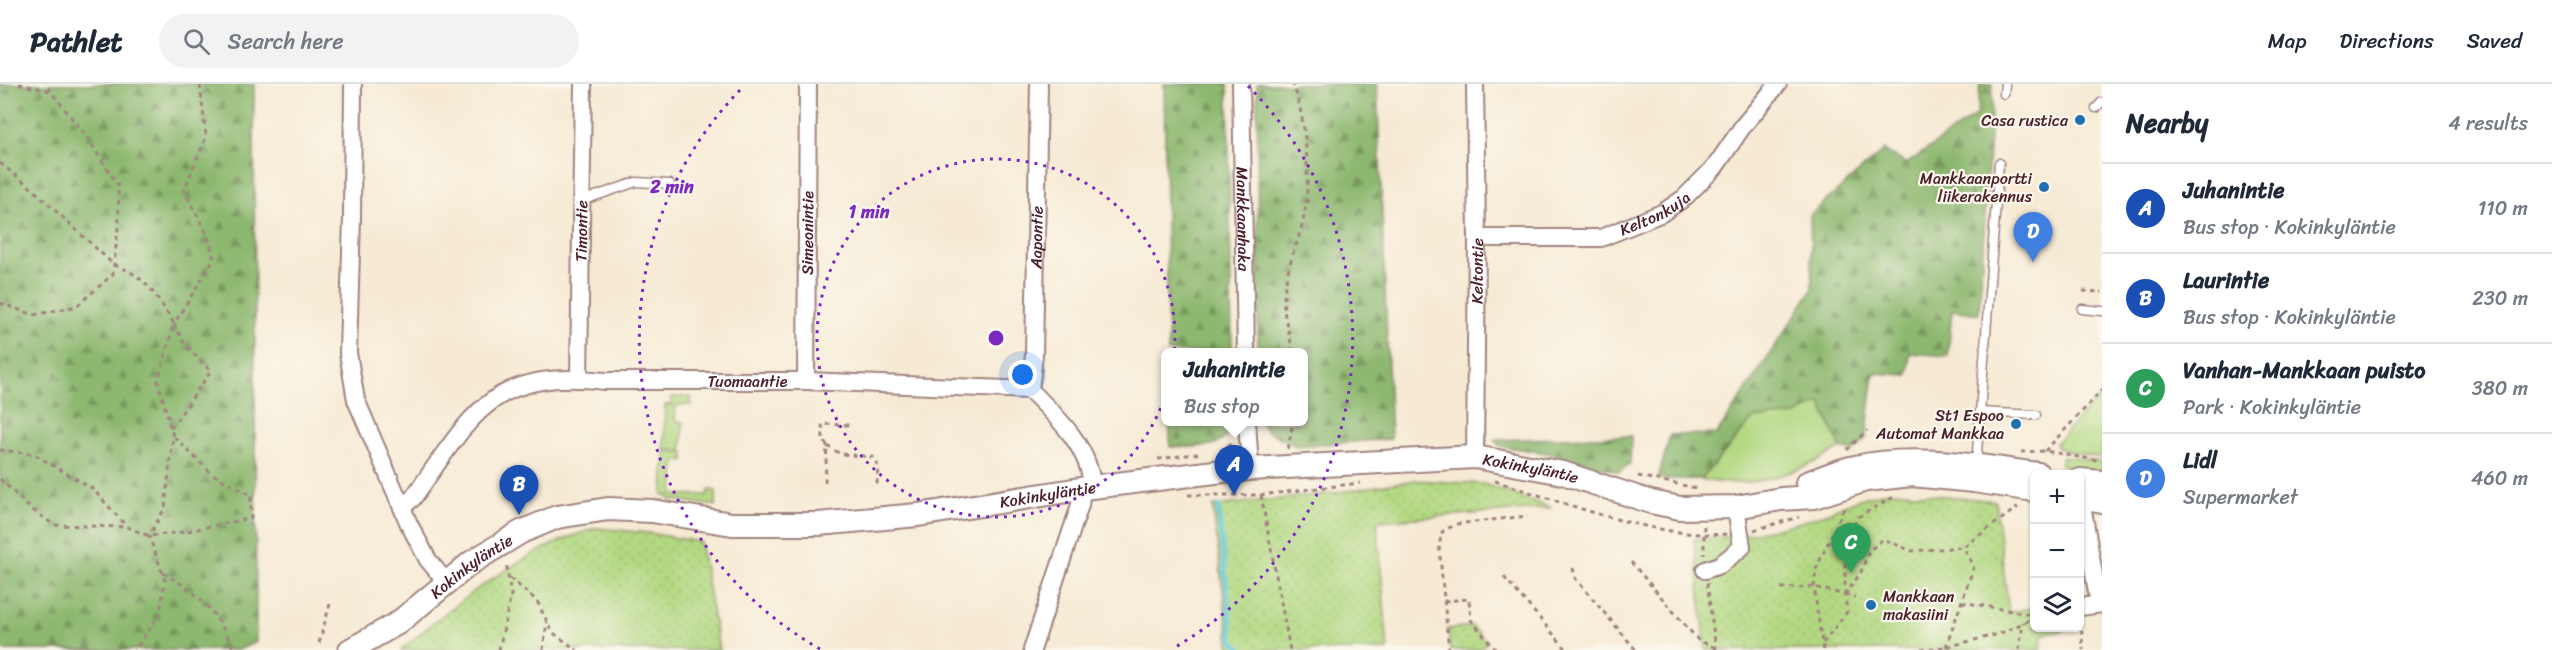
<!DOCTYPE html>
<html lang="en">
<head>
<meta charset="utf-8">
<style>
  :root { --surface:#fff; --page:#f2f2f3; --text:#1f2937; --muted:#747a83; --line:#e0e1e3; --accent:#2563eb }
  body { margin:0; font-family:Sriracha,sans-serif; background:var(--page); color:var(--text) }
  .controls { position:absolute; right:18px; bottom:18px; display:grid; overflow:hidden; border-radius:9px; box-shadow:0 2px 4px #0004 }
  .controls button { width:54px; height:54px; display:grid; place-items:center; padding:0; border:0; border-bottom:2px solid var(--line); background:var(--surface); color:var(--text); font:30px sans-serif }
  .you { position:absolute; left:1023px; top:291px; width:21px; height:21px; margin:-15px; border:4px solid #fff; border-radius:50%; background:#1a73e8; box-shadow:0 0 0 9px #1a73e833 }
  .badge { display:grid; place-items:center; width:39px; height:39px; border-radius:50%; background:var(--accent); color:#fff; font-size:20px; font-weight:700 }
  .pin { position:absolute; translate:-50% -50px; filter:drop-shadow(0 2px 3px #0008) }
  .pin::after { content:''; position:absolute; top:32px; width:21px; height:18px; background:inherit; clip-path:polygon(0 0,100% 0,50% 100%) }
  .popup { position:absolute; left:1161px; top:264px; width:147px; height:78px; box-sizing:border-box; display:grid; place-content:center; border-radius:9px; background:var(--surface); filter:drop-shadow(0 2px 4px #0005); font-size:20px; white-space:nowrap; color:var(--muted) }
  .popup b { font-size:22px; color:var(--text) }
  .popup::after { content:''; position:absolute; left:50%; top:100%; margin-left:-12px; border:12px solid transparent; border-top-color:var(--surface) }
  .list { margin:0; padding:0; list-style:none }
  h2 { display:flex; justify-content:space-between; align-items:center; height:78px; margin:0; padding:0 24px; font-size:26px }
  h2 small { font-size:20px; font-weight:400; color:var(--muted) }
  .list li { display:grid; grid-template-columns:39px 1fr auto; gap:18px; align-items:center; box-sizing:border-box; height:90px; padding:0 24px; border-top:2px solid var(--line) }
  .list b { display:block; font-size:22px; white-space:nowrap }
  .list p { margin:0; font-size:20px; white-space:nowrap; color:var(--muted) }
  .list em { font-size:20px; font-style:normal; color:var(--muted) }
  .icon { flex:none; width:33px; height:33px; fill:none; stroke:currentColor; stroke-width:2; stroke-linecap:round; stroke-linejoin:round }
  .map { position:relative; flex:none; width:2102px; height:566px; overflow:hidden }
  header { display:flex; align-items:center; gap:36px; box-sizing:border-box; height:84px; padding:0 30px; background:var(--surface); border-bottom:2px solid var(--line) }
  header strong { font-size:28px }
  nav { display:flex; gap:33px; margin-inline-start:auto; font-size:21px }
  .search { width:420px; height:54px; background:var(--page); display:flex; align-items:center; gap:15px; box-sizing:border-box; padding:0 21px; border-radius:33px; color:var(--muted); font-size:22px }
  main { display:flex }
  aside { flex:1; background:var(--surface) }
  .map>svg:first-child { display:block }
</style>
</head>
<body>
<header>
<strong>Pathlet</strong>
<div class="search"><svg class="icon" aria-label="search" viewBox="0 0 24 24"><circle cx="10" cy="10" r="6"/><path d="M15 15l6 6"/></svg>Search here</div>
<nav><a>Map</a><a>Directions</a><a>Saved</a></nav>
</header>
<main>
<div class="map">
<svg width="2102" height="566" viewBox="0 0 2102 566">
  <defs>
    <pattern id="forest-firs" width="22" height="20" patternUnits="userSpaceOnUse" patternTransform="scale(1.5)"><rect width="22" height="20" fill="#8db86f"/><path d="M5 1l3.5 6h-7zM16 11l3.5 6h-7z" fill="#75955b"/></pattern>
    <pattern id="park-dots" width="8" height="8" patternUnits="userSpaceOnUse" patternTransform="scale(1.5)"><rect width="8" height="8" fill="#b2d881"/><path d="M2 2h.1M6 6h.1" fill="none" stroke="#9bb970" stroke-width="1.8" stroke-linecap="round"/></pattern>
  </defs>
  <rect width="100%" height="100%" fill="#fbf7ec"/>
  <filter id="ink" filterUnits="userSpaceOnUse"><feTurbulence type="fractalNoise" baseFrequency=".0167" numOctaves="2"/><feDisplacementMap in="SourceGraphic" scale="12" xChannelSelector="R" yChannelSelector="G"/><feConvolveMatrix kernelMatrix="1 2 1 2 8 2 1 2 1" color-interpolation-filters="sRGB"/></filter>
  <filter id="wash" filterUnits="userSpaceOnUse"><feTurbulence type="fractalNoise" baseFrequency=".008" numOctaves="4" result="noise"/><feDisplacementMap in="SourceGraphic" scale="24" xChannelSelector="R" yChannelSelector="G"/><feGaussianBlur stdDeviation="1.35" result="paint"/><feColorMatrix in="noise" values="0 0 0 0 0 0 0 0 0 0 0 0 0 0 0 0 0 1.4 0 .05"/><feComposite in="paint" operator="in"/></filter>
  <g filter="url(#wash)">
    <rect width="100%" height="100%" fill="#f6ead4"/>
    <g fill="#b2d881" stroke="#7e7c56" stroke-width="1.5">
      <polygon points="2102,310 2102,374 2059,365 2055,360"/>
      <polygon points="671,313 691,313 691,321 676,321 675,337 683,338 682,366 664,365 665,321 671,321"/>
      <path d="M1821,318L1841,364C1800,388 1749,408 1701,395L1753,334L1796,331Z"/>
      <polygon points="665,367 684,368 684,377 675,377 673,411 708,411 709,406 716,407 716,422 669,415 668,412 663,411"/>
      <polygon points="2062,372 2102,378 2102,387 2085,389 2060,380"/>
    </g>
    <g fill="url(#forest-firs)" stroke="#6c6c4d" stroke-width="1.5">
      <polygon points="0,0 254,0 256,558 238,566 0,566"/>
      <polygon points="1164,0 1228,0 1232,268 1168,268"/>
      <polygon points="1257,0 1377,0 1391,355 1297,362 1267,347 1260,338 1303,338 1303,268 1258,268"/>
      <polygon points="1980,0 1993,0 1979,230 1952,226 1948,272 1910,269 1908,291 1874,289 1866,354 1854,367 1841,364 1820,318 1796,331 1753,335 1701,395 1658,395 1670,351 1717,350 1812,206 1810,131 1884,66 1906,80 1977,30"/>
      <path d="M1170,338H1232C1230,368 1192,362 1170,363Z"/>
      <polygon points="1631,352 1630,380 1619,388 1559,371 1500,362 1494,356"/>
    </g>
    <g fill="url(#park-dots)" stroke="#7e7c56" stroke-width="1.5">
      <polygon points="1415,396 1484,400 1552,424 1377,437 1388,566 1230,566 1213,422 1327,410"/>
      <path d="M1895,407L1995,417L2009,529L2034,523V544H2063V547L2042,551L2041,566H1706L1694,455C1737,453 1781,446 1821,431C1849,420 1863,411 1895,407Z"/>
      <path d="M596,444L649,449L700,458L719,566H401C458,517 522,466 596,444Z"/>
      <polygon points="1472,542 1487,558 1478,566 1450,566 1448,545"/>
    </g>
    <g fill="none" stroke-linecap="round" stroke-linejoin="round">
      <polyline stroke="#61c8dd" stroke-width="4.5" points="1218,422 1232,554 1242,566"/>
    </g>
  </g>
  <g filter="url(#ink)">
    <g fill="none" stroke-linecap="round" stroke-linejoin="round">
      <g stroke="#a08480" stroke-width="11">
        <g id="lane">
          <polyline points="2004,10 2005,0"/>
          <polyline points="2096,24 2102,18"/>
          <polyline points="581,117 636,98 670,100"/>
          <polyline points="2082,225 2102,227"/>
          <polyline points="1980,328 2036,331"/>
          <polyline points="1976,381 1999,79"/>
        </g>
      </g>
      <g stroke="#a08480" stroke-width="20">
        <g id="street">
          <polyline points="353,0 352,134 348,269 356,316 409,440 428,476 447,499"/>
          <path id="s1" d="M1241,0L1246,268"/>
          <path id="s2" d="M1477,154H1601L1662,129L1684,114L1715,83L1743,42L1778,0"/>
          <path id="s3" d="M579,294L583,0"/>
          <path id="s4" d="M806,297L808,0"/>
          <path id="s5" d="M1030,306L1034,271L1039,0"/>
          <polyline points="1247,338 1250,384"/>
          <path id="s6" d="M1475,373L1477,154L1475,0"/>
          <polyline points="2080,409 2099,520"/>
          <path id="s7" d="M402,423L413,414C472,331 491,284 605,297H806L1030,306C1057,333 1090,363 1092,403"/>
          <polyline points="1705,486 1720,481 1742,463 1736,423"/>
          <polyline points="2080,523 2102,520"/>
          <polyline points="1032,566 1080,421 1082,405"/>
        </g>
      </g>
      <g stroke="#a08480" stroke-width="26">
        <g id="secondary">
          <polyline points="2080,396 2102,398"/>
          <path d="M1807,399C1822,394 1838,386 1855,383C1916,370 1977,382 2038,390"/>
          <polyline points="2080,414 2102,418"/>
          <path id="s8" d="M350,566L398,539L472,478L521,448L557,433L608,425L652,427L732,440H818L918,431L1092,403L1231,386L1475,373L1563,389L1651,418L1680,424L1736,423L1781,415L1814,413L1866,396L1912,391L1974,397L2034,406"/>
        </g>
      </g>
      <g stroke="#a08480" stroke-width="3" stroke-dasharray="4.5 4.5" stroke-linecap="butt">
        <polyline points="19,0 49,7"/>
        <path d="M0,79L28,101L114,181C145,190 158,214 174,240L158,297L173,352L165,424L149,452L165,496L160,530L135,566"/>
        <polyline points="1305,116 1314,119"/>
        <polyline points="2083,207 2102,208"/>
        <polyline points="0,219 34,231 77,222 113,190 119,135 118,101 86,52 45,0"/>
        <path d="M1292,268C1291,250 1282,232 1284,214C1285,188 1295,166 1302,142C1312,101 1307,39 1293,0"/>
        <polyline points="171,344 211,287 185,261 174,240 214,175 208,152 184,106 206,53 200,0"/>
        <polyline points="827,362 841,370 873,373 878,382 877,400"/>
        <polyline points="1288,365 1293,338"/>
        <polyline points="0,366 34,370 93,405 127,443"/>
        <polyline points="1847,366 1867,346"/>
        <polyline points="1220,367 1234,357"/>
        <polyline points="2045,367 2102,306"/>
        <polyline points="2021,368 2045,367 2102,377"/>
        <polyline points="1158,375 1202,369"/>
        <polyline points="1638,392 1696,404"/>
        <polyline points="0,395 30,424 54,441 127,443 149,452 183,448 251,434 251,411 212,390 173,352"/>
        <path d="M1495,397C1564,418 1655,455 1726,450"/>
        <polyline points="825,398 827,362 823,354 822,340 849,341"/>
        <polyline points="1188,411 1261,411 1360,399"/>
        <polyline points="1261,411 1290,566"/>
        <polyline points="1704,442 1704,471"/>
        <polyline points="1754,446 1799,433"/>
        <polyline points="1631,478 1698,556 1716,564"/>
        <polyline points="1573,484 1575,494 1636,566"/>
        <path d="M163,489C200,509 217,528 234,566"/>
        <polyline points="1504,493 1567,566"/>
        <polyline points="510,494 537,517 552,548 577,566"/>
        <polyline points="1707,499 1716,566"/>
        <polyline points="1781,504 1814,503 1845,511 1847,528 1823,559"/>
        <polyline points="1845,511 1861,488 1869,467 1883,455 1912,467 1963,463 2018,423"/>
        <polyline points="1845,511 1845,458 1858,433 1897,411"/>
        <polyline points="1845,511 1855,513"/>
        <polyline points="1444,517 1469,515 1471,536 1496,566"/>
        <polyline points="1962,518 2034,531"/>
        <polyline points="2081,537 2083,566"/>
        <polyline points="319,559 330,520"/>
        <polyline points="1946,563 1974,482 1963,463"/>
        <polyline points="499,566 511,511 506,478"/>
        <polyline points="543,566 547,538"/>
        <polyline points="1449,566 1439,462 1442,448 1456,440 1528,432"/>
        <polyline points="1823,566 1814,503 1816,485 1845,422"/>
        <polyline points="1921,566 1946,563 1999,550 2034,534"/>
        <polyline points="2019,566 2023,538"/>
      </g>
      <use href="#lane" stroke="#fff" stroke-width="8"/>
      <use href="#street" stroke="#fff" stroke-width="16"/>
      <use href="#secondary" stroke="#fff" stroke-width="22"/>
    </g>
  </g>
  <g fill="none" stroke="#7b2cbf" stroke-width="3" stroke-dasharray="3 6">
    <circle cx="996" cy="254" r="179"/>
    <path d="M820 565A357 357 0 0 1 744 2M1248 2A357 357 0 0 1 1172 565"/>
  </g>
  <g fill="#1f6fb2" stroke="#fbf7ec" stroke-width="2">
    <circle cx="2080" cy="36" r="6"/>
    <circle cx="2044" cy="103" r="6"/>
    <circle cx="2016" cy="340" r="6"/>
    <circle cx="1871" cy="521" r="6"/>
  </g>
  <g text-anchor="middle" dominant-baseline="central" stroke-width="4.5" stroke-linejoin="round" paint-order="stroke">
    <g font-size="16" fill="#4a1f2b" stroke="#fbf7ec" text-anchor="end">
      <text x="2068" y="36">Casa rustica</text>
      <text x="2032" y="94">Mankkaanportti<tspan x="2032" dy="18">liikerakennus</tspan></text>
      <text x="2004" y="331">St1 Espoo<tspan x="2004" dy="18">Automat Mankkaa</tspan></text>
      <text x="1883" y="512" text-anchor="start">Mankkaan<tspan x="1883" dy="18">makasiini</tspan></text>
    </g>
    <g font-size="16" fill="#4a1f2b" stroke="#fbf7ec">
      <text stroke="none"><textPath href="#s2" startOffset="183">Keltonkuja</textPath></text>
      <text stroke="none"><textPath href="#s1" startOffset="135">Mankkaanhaka</textPath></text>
      <text stroke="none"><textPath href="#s3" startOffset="147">Timontie</textPath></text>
      <text stroke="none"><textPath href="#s4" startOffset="148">Simeonintie</textPath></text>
      <text stroke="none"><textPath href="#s5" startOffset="153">Aapontie</textPath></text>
      <text stroke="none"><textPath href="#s6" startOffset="186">Keltontie</textPath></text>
      <text stroke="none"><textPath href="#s7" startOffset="400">Tuomaantie</textPath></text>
      <text stroke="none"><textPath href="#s8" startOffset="1228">Kokinkyläntie</textPath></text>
      <text stroke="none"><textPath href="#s8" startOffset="742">Kokinkyläntie</textPath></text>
      <text stroke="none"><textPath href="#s8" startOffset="148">Kokinkyläntie</textPath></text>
    </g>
  </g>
  <circle cx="996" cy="254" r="9" fill="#7b2cbf" stroke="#fbf7ec" stroke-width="3"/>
  <g font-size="18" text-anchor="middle" font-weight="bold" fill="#7b2cbf" stroke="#fbf7ec" stroke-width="4.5" stroke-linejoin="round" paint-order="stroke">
    <text x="672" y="109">2 min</text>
    <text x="869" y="134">1 min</text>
  </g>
</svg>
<div class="controls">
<button>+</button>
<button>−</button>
<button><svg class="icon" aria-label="layers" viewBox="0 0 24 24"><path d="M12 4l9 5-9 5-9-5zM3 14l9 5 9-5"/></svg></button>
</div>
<div class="you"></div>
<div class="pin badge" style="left:1234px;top:411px;background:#1a4fb4">A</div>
<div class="popup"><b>Juhanintie</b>Bus stop</div>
<div class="pin badge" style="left:519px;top:431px;background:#1a4fb4">B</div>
<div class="pin badge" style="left:1851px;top:489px;background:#2e9e5b">C</div>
<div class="pin badge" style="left:2033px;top:178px;background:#3f7fe0">D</div>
</div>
<aside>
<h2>Nearby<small>4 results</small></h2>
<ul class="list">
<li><span class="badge" style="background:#1a4fb4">A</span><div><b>Juhanintie</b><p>Bus stop · Kokinkyläntie</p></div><em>110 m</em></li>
<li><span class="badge" style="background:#1a4fb4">B</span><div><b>Laurintie</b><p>Bus stop · Kokinkyläntie</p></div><em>230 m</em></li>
<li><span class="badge" style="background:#2e9e5b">C</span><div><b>Vanhan-Mankkaan puisto</b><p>Park · Kokinkyläntie</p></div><em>380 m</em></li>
<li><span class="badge" style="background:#3f7fe0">D</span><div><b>Lidl</b><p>Supermarket</p></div><em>460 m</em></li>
</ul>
</aside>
</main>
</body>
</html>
